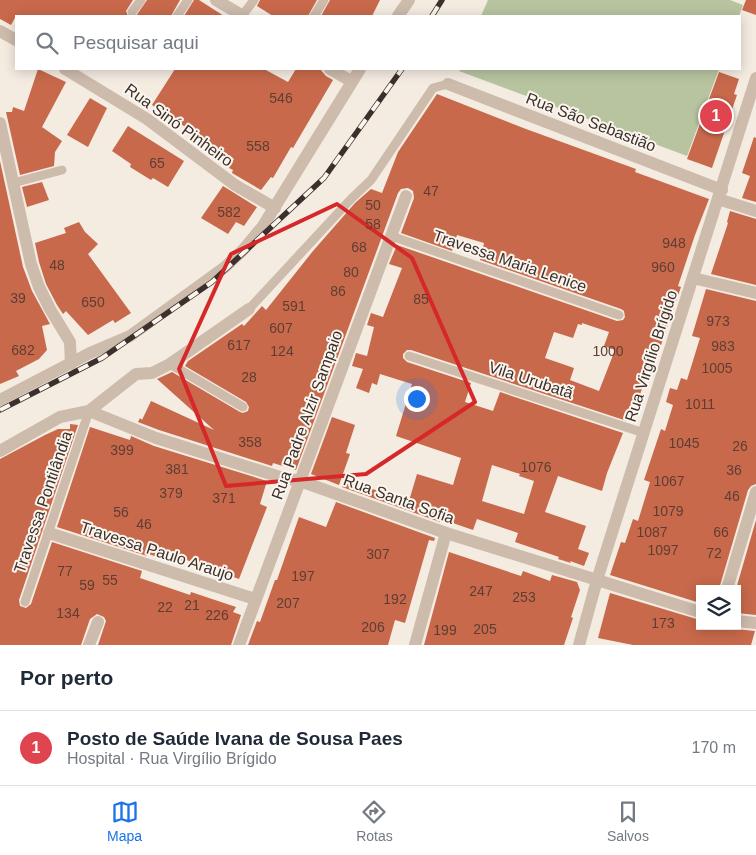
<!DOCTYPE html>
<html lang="pt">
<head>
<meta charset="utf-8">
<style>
  :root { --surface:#fff; --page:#f2f2f3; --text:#1f2937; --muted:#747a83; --line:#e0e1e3; --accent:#1a73e8 }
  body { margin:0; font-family:Helvetica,sans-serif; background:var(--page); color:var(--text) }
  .controls { position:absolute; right:15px; bottom:15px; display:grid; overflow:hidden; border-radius:0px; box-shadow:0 2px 12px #0003 }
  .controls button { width:45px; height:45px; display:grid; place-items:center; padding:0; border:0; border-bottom:1px solid var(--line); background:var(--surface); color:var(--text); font:25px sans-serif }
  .you { position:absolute; left:416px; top:398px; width:18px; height:18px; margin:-12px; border:4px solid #fff; border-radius:50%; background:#1a73e8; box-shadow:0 0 0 8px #1a73e833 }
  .badge { display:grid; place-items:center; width:32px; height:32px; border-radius:50%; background:var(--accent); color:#fff; font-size:16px; font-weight:700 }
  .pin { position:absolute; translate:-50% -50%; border:2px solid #fff; box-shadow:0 1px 5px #0006 }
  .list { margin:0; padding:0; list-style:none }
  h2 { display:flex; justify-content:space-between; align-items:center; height:65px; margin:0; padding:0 20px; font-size:21px }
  h2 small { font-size:16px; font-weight:400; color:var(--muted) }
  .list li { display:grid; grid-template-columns:32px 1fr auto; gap:15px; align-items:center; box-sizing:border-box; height:75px; padding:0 20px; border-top:1px solid var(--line) }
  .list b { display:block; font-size:19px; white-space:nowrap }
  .list p { margin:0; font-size:16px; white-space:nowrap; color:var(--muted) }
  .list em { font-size:16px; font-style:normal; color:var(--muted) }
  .icon { flex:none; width:28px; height:28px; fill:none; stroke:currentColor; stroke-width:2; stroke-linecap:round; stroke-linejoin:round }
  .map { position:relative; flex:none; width:756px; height:645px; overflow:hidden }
  .search { position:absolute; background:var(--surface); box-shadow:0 2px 12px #0003; left:15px; right:15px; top:15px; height:55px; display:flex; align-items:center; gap:12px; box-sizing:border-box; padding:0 18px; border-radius:0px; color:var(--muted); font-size:19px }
  .sheet { height:140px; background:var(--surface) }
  nav { display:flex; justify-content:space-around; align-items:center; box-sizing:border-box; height:70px; border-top:1px solid var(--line); background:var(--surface); font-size:14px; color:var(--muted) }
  nav a { display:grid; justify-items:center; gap:2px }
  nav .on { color:var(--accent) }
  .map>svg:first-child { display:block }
</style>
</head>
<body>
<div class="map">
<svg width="756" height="645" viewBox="0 0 756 645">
  <rect width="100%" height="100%" fill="#f4ebe1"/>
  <g fill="#b8c4a0">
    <polygon points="488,0 730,0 743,5 739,16 481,16"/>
    <polygon points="460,69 719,69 687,156 459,71"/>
  </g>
  <g fill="#c8694b" fill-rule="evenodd">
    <polygon points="0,0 133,0 126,11 128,16 16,16 11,25 0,19"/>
    <polygon points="147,0 180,0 171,16 136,16"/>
    <polygon points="194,0 199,0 224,16 184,16"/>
    <polygon points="260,0 317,0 308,16 273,16 257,6"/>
    <polygon points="330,0 380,0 372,16 321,16"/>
    <polygon points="746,0 756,0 756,15 742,10"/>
    <polygon points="38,69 66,82 42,127 62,141 55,152 54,166 20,175 6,112 12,112 13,107 24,111"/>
    <polygon points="175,69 264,69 288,82 296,69 320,69 326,76 333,80 293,148 291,147 273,178 271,177 261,190 232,173 233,170 229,168 234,159 152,105"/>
    <polygon points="719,72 739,79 734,94 737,95 712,168 687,159"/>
    <path d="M437,94L526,129L636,169L635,172L709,199L695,235L678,286L681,287L650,377L646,376L637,404L633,402L627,421L411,350H407L403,354V358L407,362L471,383L465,402L493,411L500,392L623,433L607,473L602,491L558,476L545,512L586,526L578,549L589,553L584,566L570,561L571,563L558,559L559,557L515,542L518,533L477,519L473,530L447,521L446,523L441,521L440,522L342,487L345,480L409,501L417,474L453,485L461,458L396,436L412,384L380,374L377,385L372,383L369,393L356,388L363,369L352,366L356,353L367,356L374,327L367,325L371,313L383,317L402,268L389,264L397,245L617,321L623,320L625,317L624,311L621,309L480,260L484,243L457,235L452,251L401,233L414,198L413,191L408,188L401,189L398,193L296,470L273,463L272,466L159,430L138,422L140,418L142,420L151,401L214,430L157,379L172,372L240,412L243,413L248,411L249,407L246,402L185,366L188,361L242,324L244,326L262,306L266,310L313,251L355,203L371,189L382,193L398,152ZM582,323L609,332L604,346L615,350L599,391L570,380L574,368L545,358L554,332L573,338L578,324L582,325ZM492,465L520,474L519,476L534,481L524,514L482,501Z"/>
    <polygon points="90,98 107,108 88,147 67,135"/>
    <polygon points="128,126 184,161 168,187 153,178 151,180 130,167 131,164 112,151"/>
    <polygon points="754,137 756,138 756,202 742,198 750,176 742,173"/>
    <polygon points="0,161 23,267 32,291 50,324 42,326 47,350 39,359 16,371 19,376 0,384"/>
    <polygon points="42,182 49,200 27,207 22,187"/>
    <polygon points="223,186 257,207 244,226 236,222 228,234 201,218"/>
    <polygon points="730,211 756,219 756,285 711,274 728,223 727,222"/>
    <polygon points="79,222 85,232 98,244 88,254 131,313 115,323 113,320 88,335 66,311 63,314 57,305 46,284 39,262 35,243 66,233 64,228"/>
    <polygon points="706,289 756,301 756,484 751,486 748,490 719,589 700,589 700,603 610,575 621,542 625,543 633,519 638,521 650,482 644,480 661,429 665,431 673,405 666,402 670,388 677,390 681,378 687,380 700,338 692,336"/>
    <polygon points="332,417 355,425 346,453 350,454 339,485 311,474"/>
    <polygon points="70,424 78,425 19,600 20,606 26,608 31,604 52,542 142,571 140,578 190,595 191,592 236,607 233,612 241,615 231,645 98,645 106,621 104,617 97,614 90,619 81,645 0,645 0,459 45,435 58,429 70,429"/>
    <polygon points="90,427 130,440 131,436 154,446 267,481 260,504 267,507 239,579 184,559 182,564 148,554 147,556 57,527"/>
    <polygon points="336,502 435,538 434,541 429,540 405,623 395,620 388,645 248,645 257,621 260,622 275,580 277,580 299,517 326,527"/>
    <polygon points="756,520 756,615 737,613 737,589 736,589"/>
    <polygon points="449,552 521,576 523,571 550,581 552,575 577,582 580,590 571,617 573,618 564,645 424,645"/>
    <polygon points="610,593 700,620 700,626 731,626 736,629 755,631 751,645 633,645 598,638"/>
  </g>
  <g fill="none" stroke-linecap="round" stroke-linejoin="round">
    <g stroke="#cdbbac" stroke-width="9">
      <polyline points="132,12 141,0"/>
      <polyline points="177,16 188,0"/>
      <polyline points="242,16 254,0"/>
      <polyline points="314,16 324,0"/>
      <polyline points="13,183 62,170"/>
      <polyline points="391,236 619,315"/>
      <polyline points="249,309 351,199 371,180 433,88 448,84"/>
      <polyline points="409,356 644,433"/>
      <polyline points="170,364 243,407"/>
      <polyline points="25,602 89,411"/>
    </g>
    <g stroke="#cdbbac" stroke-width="12">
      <polyline points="216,0 243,16"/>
      <polyline points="398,16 409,0"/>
      <polyline points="0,31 16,40"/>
      <polyline points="65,69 147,119 235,185 275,208"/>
      <polyline points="330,69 351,81"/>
      <polyline points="448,84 722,190"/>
      <polyline points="0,123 31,264 39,287 50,309 70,342 71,364"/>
      <polyline points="718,199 756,211"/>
      <polyline points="693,278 756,293"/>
      <polyline points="0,400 90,353 130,336 225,267 243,250 263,226 360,69"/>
      <polyline points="89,411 156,438 280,477 300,481 446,533 700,612"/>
      <polyline points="0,451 60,417 89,411 136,374 152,373 170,364 249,309"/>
      <polyline points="49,533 255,599"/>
      <polyline points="727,589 756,492"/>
      <polyline points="737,621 756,623"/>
      <polyline points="89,645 98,622"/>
      <polyline points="239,645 406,196"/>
      <polyline points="415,645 446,533"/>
      <polyline points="579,645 597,580 756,78"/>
    </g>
    <g stroke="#3b302b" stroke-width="5.5">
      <g id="rail">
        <polyline points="432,16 442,0"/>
        <polyline points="0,410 102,358 212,282 324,178 402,69"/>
      </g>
    </g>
    <use href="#rail" stroke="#fbf5ee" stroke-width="4" stroke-dasharray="11" stroke-linecap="butt"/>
  </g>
  <path fill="none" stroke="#d62828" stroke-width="4" stroke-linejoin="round" d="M337,204L412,258L475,402L366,474L226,486L179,369L231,254Z"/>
  <g text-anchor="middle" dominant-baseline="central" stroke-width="4" stroke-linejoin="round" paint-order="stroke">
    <g font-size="14" fill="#5e3e33">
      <text x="281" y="98">546</text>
      <text x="258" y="146">558</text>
      <text x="157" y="163">65</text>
      <text x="431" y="191">47</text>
      <text x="373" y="205">50</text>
      <text x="229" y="212">582</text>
      <text x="373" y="224">58</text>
      <text x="674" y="243">948</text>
      <text x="359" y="247">68</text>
      <text x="57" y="265">48</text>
      <text x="663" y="267">960</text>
      <text x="351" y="272">80</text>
      <text x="338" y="291">86</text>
      <text x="18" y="298">39</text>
      <text x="421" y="299">85</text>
      <text x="93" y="302">650</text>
      <text x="294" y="306">591</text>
      <text x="718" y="321">973</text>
      <text x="281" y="328">607</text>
      <text x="239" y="345">617</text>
      <text x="723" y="346">983</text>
      <text x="23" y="350">682</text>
      <text x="282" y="351">124</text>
      <text x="608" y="351">1000</text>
      <text x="717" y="368">1005</text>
      <text x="249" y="377">28</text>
      <text x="700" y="404">1011</text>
      <text x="250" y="442">358</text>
      <text x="684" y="443">1045</text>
      <text x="740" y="446">26</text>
      <text x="122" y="450">399</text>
      <text x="536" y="467">1076</text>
      <text x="177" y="469">381</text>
      <text x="734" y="470">36</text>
      <text x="669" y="481">1067</text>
      <text x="171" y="493">379</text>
      <text x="732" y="496">46</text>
      <text x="224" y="498">371</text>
      <text x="668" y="511">1079</text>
      <text x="121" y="512">56</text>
      <text x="144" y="524">46</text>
      <text x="652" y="532">1087</text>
      <text x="721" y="532">66</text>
      <text x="663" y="550">1097</text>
      <text x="714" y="553">72</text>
      <text x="378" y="554">307</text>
      <text x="65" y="571">77</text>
      <text x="303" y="576">197</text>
      <text x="110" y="580">55</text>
      <text x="87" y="585">59</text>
      <text x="481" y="591">247</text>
      <text x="524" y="597">253</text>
      <text x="395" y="599">192</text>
      <text x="288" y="603">207</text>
      <text x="192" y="605">21</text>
      <text x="165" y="607">22</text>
      <text x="68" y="613">134</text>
      <text x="217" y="615">226</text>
      <text x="663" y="623">173</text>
      <text x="373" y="627">206</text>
      <text x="485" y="629">205</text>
      <text x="445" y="630">199</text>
    </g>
    <g font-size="16" fill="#3b302b" stroke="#fbf5ee">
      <text transform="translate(591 122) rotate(21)">Rua São Sebastião</text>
      <text transform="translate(179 125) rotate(36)">Rua Sinó Pinheiro</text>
      <text transform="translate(510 261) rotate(19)">Travessa Maria Lenice</text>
      <text transform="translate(651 356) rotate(-72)">Rua Virgílio Brígido</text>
      <text transform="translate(531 380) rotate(18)">Vila Urubatã</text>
      <text transform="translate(307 415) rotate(-70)">Rua Padre Alzir Sampaio</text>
      <text transform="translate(399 499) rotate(20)">Rua Santa Sofia</text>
      <text transform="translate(43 502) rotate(-71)">Travessa Pontilândia</text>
      <text transform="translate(157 551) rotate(18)">Travessa Paulo Araujo</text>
    </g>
  </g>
</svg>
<div class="controls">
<button><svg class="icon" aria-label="layers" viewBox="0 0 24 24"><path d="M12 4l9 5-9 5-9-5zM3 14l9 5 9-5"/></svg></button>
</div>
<div class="you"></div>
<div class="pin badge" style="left:716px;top:116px;background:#e0444e">1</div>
<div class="search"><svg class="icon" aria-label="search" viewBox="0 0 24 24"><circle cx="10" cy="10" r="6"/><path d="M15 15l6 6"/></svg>Pesquisar aqui</div>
</div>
<section class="sheet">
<h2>Por perto<small></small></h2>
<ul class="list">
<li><span class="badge" style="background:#e0444e">1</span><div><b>Posto de Saúde Ivana de Sousa Paes</b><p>Hospital · Rua Virgílio Brígido</p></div><em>170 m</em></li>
</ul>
</section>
<nav>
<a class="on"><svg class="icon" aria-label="map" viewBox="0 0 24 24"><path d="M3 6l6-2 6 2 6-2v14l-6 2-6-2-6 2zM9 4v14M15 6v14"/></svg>Mapa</a>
<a><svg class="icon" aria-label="directions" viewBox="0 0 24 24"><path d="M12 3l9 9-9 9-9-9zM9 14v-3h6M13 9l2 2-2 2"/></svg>Rotas</a>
<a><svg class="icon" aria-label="saved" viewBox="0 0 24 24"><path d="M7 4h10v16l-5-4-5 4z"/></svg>Salvos</a>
</nav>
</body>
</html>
